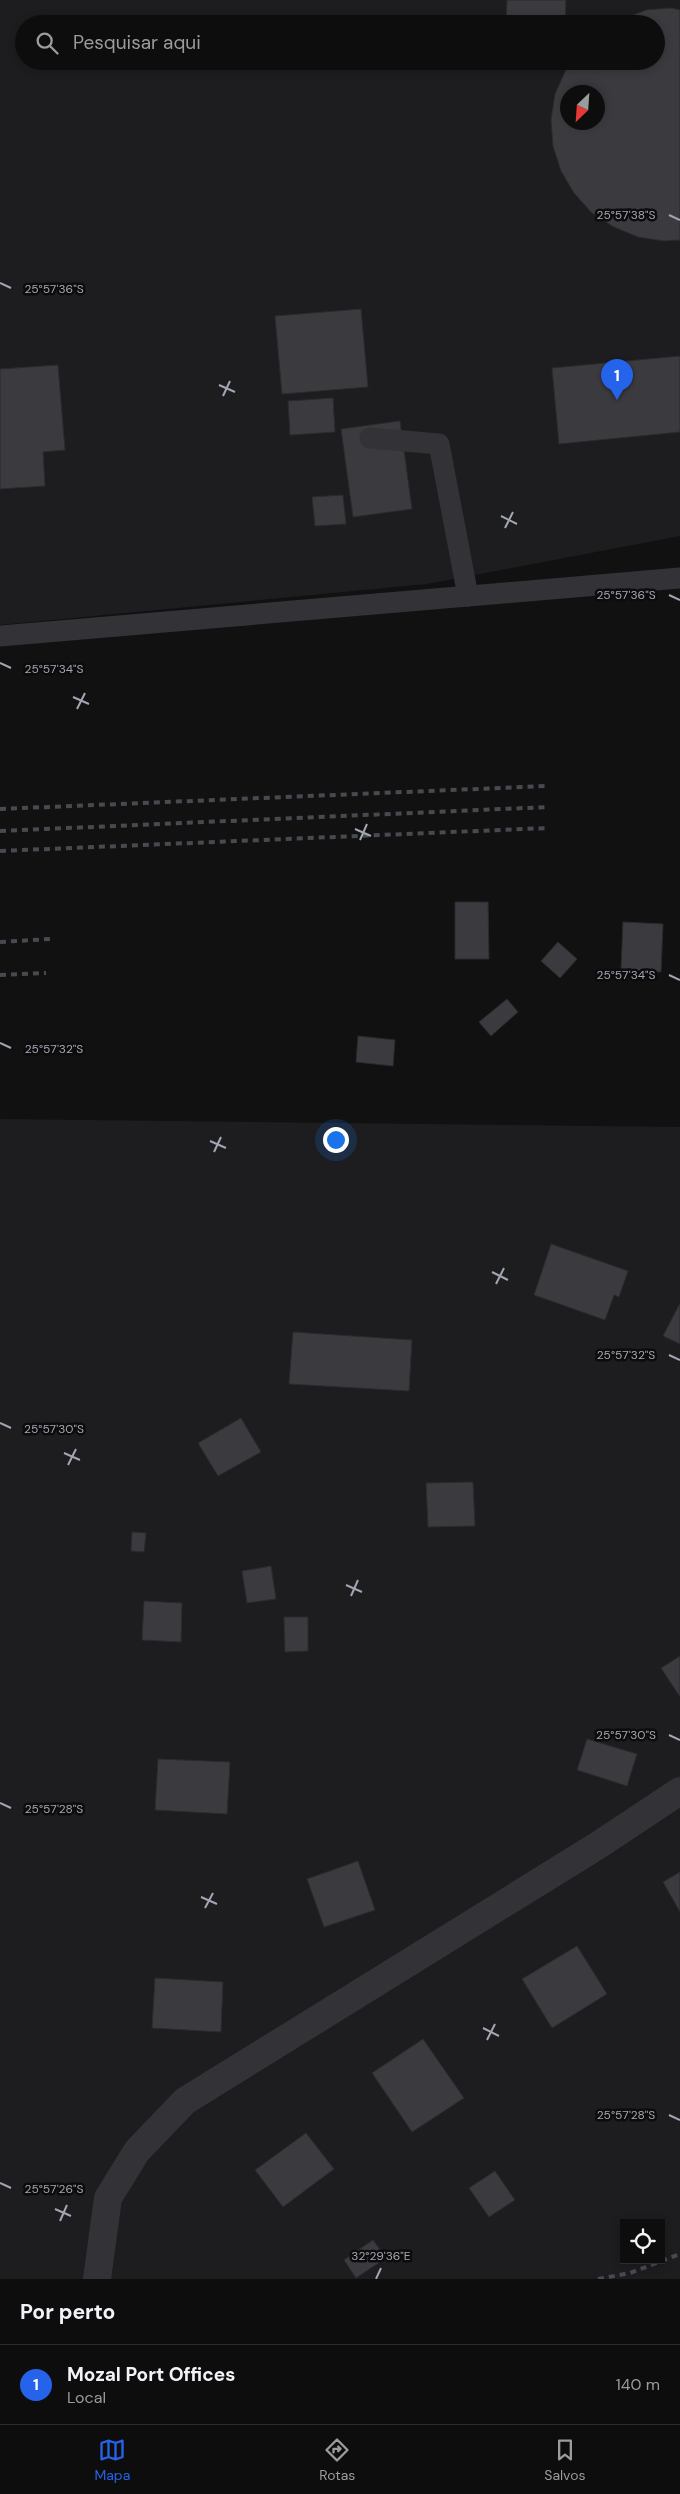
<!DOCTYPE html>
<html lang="pt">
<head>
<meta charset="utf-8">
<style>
  :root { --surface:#0d0d0e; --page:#161617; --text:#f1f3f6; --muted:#9a9c9e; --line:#2d2d2e; --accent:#2563eb }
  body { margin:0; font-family:"DM Sans",sans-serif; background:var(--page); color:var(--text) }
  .controls { position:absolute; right:15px; bottom:15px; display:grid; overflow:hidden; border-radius:0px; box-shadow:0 2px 8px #0003 }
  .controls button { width:45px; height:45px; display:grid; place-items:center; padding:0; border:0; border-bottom:1px solid var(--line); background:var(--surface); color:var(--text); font:25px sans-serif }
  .compass { position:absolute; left:560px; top:85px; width:45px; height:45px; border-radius:50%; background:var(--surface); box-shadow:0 2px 8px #0003; rotate:205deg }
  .you { position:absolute; left:335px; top:1139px; width:18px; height:18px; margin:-12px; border:4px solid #fff; border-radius:50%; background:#1a73e8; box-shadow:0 0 0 8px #1a73e833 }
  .badge { display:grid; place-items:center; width:32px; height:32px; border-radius:50%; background:var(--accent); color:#fff; font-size:16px; font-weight:700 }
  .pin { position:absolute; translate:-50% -41px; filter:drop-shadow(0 1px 2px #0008) }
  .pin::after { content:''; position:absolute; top:26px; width:18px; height:15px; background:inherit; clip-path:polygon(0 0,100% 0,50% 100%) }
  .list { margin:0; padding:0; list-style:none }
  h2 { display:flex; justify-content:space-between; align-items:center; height:65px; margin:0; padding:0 20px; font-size:21px }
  h2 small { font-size:16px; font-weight:400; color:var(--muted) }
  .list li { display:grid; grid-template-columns:32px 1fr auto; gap:15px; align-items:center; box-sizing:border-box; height:80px; padding:0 20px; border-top:1px solid var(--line) }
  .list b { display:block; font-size:19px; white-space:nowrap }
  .list p { margin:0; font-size:16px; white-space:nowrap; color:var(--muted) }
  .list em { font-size:16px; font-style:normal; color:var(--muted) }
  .icon { flex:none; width:28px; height:28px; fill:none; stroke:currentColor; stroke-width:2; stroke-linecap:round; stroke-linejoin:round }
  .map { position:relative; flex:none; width:680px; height:2279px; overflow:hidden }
  .search { position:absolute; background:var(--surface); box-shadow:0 2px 8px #0003; left:15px; right:15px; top:15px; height:55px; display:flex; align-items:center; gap:12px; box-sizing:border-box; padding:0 18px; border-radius:28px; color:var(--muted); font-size:19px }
  .sheet { height:145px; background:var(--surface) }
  nav { display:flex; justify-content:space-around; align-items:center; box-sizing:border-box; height:70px; border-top:1px solid var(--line); background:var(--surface); font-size:14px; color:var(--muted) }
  nav a { display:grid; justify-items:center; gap:2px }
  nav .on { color:var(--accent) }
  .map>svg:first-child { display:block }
</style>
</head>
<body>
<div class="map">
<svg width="680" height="2279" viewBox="0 0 680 2279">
  <rect width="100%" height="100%" fill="#111112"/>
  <g fill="#1d1d1f" fill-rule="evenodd">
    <path d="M0,0H680V536L427,584L0,625ZM24,24H656V61H24ZM568,92H598V122H568Z"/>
    <path d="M0,1119L680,1127V2279H0ZM624,2223H661V2260H624Z"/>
  </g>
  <g fill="#3b3b3f" stroke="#2b2b2e" fill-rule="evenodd">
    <polygon points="507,0 566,0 565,24 506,24"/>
    <path d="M672,8L680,10V240L664,241L638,237L614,227L592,213L574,193L561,171L553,146L551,120L555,94L570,61H656V24H611L646,10ZM568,92H598V122H568Z"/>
    <polygon points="361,309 368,387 282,394 275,316"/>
    <polygon points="680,356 680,432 559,444 552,368"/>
    <polygon points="58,365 65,450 43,452 45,486 0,489 0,369"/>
    <polygon points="333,398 335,432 290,435 288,401"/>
    <polygon points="400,421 412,509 353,517 341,429"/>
    <polygon points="343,495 346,524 315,526 312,497"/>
    <polygon points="455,902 488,902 489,959 455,959"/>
    <polygon points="623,922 663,924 661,972 621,970"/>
    <polygon points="558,942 577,959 560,978 541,961"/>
    <polygon points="507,999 518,1012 491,1036 479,1022"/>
    <polygon points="358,1036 395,1040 393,1066 356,1062"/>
    <polygon points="551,1244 628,1271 619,1297 614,1295 605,1320 534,1295"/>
    <polygon points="680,1303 680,1344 663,1336"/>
    <polygon points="293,1332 412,1340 409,1391 289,1384"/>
    <polygon points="241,1418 261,1452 218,1476 198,1443"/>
    <polygon points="473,1482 475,1526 428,1527 426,1483"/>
    <polygon points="132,1532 146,1533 144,1552 131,1551"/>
    <polygon points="271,1566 276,1599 247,1603 242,1571"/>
    <polygon points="144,1601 182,1603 181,1642 142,1640"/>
    <polygon points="284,1617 308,1617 308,1651 285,1652"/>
    <polygon points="680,1656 680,1697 661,1668"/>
    <polygon points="587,1739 637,1754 627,1786 577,1770"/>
    <polygon points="158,1759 230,1762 227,1814 155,1810"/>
    <polygon points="358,1861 375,1910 324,1927 307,1879"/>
    <polygon points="680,1872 680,1912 663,1882"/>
    <polygon points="577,1946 607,1994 552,2028 522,1979"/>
    <polygon points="155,1978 223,1982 221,2032 152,2028"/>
    <polygon points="423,2039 464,2098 412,2132 372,2073"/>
    <polygon points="306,2133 334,2169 283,2207 255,2170"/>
    <polygon points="495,2171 515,2200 489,2217 469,2188"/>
    <polygon points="373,2240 386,2258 356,2278 344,2260"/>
  </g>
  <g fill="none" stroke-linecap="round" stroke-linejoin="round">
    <g stroke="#323237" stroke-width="21">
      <polyline points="370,438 439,444 468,596"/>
      <polyline points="0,636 680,578"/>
    </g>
    <polyline stroke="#323237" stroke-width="28" points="97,2279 108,2198 137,2151 185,2101 597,1846 680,1791"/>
    <g stroke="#494a50" stroke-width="4" stroke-dasharray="6 5" stroke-linecap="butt">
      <polyline points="0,809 547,786"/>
      <polyline points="0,831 548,807"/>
      <polyline points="0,851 548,828"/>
      <polyline points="0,942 50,939"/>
      <polyline points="0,975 46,973"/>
      <polyline points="598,2279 630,2273 680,2254"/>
    </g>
  </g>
  <path fill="none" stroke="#a2a6b3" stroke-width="2" d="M669,215L680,220M0,283L11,288M219,385L235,392M223,396L230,381M501,516L517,524M505,528L513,512M669,595L680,600M0,663L11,668M73,697L89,704M77,709L85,693M355,829L371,836M360,840L367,824M669,975L680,980M0,1043L11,1048M210,1141L226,1148M214,1152L221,1137M492,1272L508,1280M496,1284L504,1268M669,1355L680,1360M0,1423L11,1428M64,1453L80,1460M68,1465L76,1449M346,1585L362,1592M351,1596L358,1580M669,1735L680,1740M0,1803L11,1808M201,1897L217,1904M205,1908L213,1893M483,2028L499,2036M487,2040L495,2024M669,2115L680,2120M0,2183L11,2188M55,2209L71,2216M60,2221L67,2205M376,2279L381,2268"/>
  <g font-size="12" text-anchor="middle" fill="#a2a6b3" stroke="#0c0c0d" stroke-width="5" stroke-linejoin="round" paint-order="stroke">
    <text x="626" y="219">25°57'38"S</text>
    <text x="54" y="293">25°57'36"S</text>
    <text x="626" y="599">25°57'36"S</text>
    <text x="54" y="673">25°57'34"S</text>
    <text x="626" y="979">25°57'34"S</text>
    <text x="54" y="1053">25°57'32"S</text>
    <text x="626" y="1359">25°57'32"S</text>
    <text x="54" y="1433">25°57'30"S</text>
    <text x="626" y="1739">25°57'30"S</text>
    <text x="54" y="1813">25°57'28"S</text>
    <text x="626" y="2119">25°57'28"S</text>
    <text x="54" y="2193">25°57'26"S</text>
    <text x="381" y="2260">32°29'36"E</text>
  </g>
</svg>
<div class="controls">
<button><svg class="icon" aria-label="locate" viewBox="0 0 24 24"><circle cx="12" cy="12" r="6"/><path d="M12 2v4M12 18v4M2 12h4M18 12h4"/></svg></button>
</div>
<svg class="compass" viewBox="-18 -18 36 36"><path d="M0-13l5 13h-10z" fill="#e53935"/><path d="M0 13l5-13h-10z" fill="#9a9c9e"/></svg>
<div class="you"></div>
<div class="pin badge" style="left:617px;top:400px">1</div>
<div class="search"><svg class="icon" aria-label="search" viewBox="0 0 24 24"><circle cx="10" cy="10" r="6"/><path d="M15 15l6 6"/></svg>Pesquisar aqui</div>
</div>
<section class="sheet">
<h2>Por perto<small></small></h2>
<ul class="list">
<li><span class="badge">1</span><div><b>Mozal Port Offices</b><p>Local</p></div><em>140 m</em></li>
</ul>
</section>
<nav>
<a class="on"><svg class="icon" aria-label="map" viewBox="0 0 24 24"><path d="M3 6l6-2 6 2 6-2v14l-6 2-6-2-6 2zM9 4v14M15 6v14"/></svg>Mapa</a>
<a><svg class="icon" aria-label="directions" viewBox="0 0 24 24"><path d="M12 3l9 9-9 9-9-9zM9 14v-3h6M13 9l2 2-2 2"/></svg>Rotas</a>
<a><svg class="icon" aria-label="saved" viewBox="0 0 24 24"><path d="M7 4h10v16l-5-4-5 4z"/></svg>Salvos</a>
</nav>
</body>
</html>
